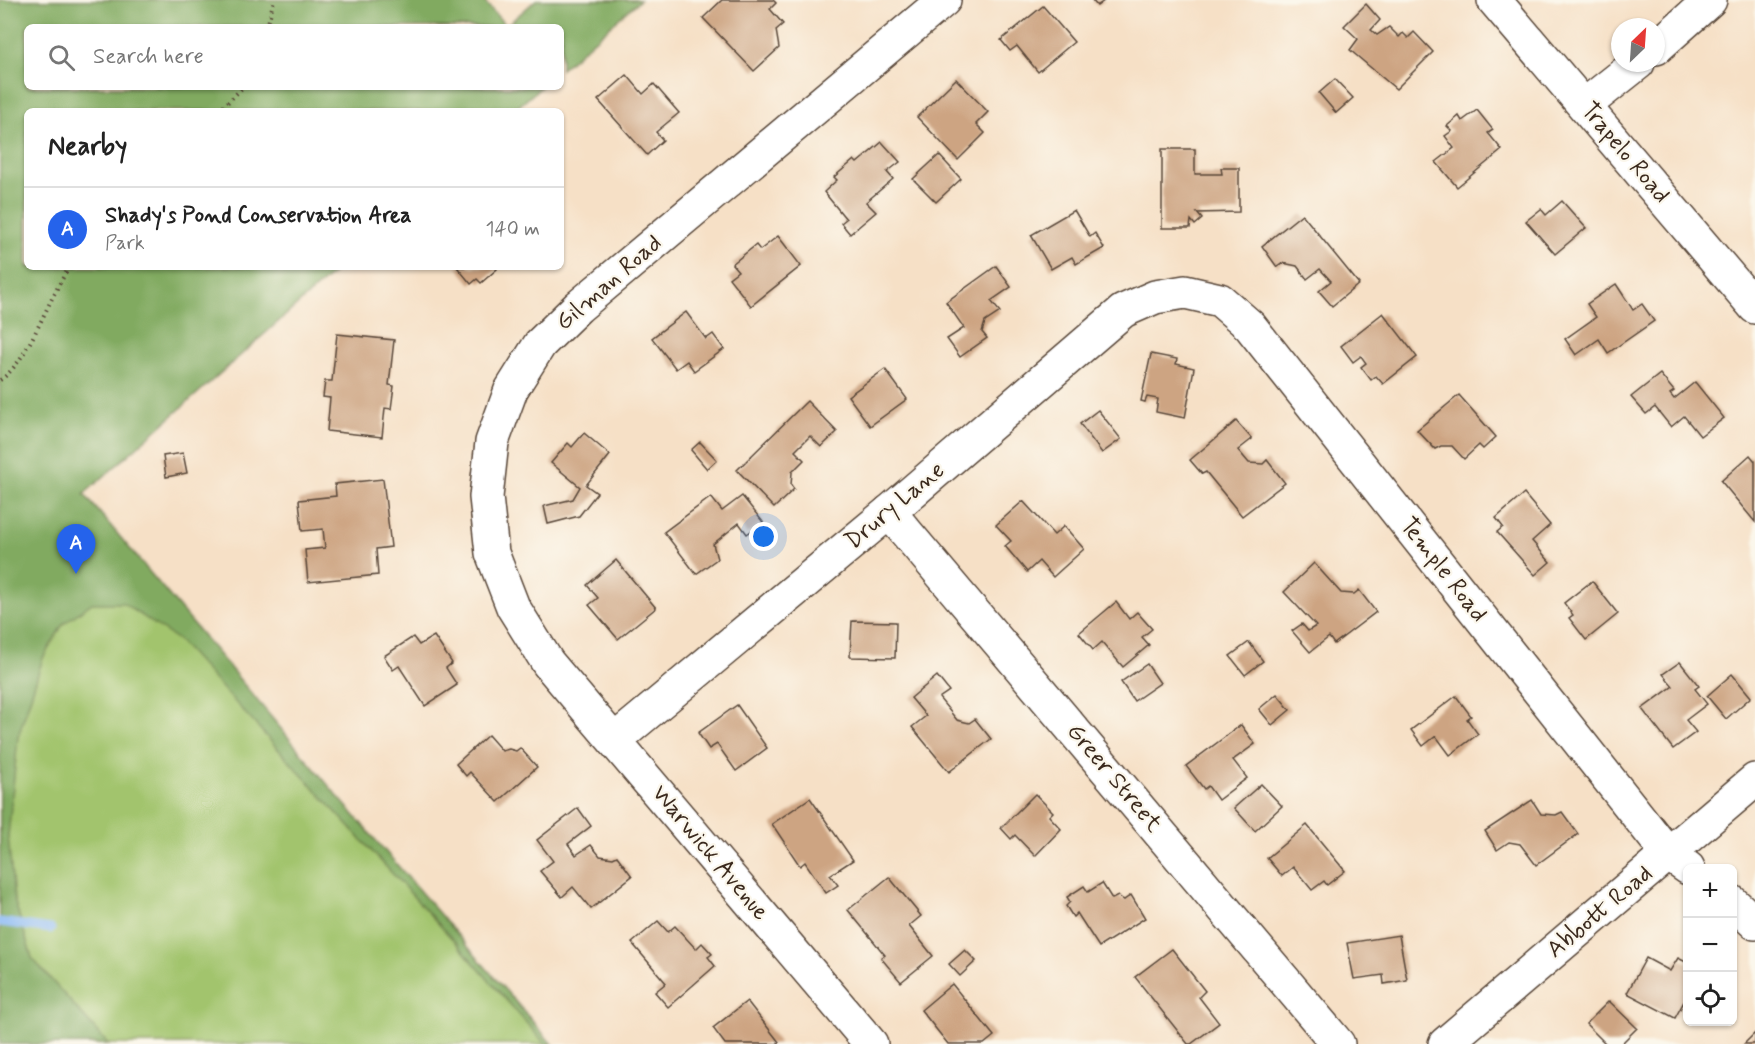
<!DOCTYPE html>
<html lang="en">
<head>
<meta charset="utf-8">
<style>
  :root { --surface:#fff; --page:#f6f6f6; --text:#222; --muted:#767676; --line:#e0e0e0; --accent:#2563eb }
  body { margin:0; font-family:Mynerve,sans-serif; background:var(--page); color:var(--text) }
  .controls { position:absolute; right:18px; bottom:18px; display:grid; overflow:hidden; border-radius:9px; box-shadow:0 2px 4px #0004 }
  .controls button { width:54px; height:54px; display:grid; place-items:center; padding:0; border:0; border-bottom:2px solid var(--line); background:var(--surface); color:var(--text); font:30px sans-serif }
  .compass { position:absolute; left:1611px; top:18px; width:54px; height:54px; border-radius:50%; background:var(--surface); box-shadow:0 2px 4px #0004; rotate:25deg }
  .you { position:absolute; left:764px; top:537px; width:21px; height:21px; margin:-15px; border:4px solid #fff; border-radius:50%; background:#1a73e8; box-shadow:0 0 0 9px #1a73e833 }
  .badge { display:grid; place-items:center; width:39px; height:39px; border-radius:50%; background:var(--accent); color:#fff; font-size:20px; font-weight:700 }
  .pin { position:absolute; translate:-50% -50px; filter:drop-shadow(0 2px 3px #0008) }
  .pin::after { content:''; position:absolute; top:32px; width:21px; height:18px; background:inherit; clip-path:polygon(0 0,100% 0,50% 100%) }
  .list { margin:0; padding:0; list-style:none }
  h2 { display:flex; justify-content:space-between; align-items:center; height:78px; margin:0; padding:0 24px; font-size:26px }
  h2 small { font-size:20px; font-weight:400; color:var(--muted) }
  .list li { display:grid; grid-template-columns:39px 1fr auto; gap:18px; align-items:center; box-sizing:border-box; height:84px; padding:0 24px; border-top:2px solid var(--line) }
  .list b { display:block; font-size:22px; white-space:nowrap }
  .list p { margin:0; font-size:20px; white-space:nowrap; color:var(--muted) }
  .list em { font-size:20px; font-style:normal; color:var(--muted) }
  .icon { flex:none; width:33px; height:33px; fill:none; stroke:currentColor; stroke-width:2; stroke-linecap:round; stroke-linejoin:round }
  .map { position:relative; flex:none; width:1755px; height:1044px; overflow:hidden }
  .search { position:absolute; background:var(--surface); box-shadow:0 2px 4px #0004; left:24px; top:24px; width:540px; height:66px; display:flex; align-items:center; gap:15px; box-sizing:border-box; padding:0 21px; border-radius:9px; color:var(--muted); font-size:22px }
  .panel { position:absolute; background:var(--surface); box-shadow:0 2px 4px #0004; left:24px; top:108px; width:540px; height:162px; border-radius:9px }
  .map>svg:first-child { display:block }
</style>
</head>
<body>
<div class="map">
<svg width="1755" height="1044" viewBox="0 0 1755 1044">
  <rect width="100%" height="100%" fill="#fbf7ec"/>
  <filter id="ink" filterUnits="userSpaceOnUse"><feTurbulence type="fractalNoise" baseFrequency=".0167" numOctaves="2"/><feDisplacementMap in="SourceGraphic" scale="12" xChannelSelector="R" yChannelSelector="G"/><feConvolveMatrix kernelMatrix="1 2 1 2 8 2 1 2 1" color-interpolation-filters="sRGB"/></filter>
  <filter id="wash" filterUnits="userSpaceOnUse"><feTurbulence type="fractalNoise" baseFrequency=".008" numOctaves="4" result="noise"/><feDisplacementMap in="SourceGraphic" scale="24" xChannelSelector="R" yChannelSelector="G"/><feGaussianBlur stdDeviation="1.35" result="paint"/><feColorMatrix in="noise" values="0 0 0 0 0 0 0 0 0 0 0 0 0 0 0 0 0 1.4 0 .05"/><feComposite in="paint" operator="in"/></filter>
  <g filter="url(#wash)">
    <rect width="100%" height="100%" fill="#f6e0c6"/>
    <polygon fill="#a2c46d" stroke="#6e7746" stroke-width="1.5" points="0,0 483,0 506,26 536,0 640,0 561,69 561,27 27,27 27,87 541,87 513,111 27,111 27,267 340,267 84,494 334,792 552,1044 0,1044"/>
    <polygon fill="#81aa60" stroke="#5e6a3f" stroke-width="1.5" points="0,0 483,0 506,26 536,0 640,0 561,69 561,27 27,27 27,87 541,87 513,111 27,111 27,267 340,267 84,494 334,792 552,1044 545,1044 457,944 178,640 123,603 92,603 63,624 43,658 18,737 8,836 14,899 32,958 108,1044 0,1044"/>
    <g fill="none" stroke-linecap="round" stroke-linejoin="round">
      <polyline stroke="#8abaf6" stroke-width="9" points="0,922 51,929"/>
    </g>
    <g id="blocks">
      <g fill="#cda482">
        <polygon points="722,0 773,0 776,3 770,9 783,24 776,30 779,48 754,71 703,18"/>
        <polygon points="1092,0 1105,0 1097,6"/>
        <polygon points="1366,4 1380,20 1371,30 1377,35 1389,27 1399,37 1403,33 1408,38 1414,32 1433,52 1396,89 1350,50 1358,39 1344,26"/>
        <polygon points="1043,6 1074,42 1038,72 1017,46 1010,51 1001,40"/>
        <polygon points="627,75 643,94 654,84 679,113 656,132 663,140 647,155 598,100"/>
        <polygon points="956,79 988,112 976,124 985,133 958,160 917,117"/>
        <polygon points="1335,79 1353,98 1336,113 1319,93"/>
        <polygon points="1477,110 1493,130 1488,133 1502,150 1457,187 1436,162 1454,148 1445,136 1452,131 1447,126 1459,116 1462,121"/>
        <polygon points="882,142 900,162 887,172 893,179 866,202 876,212 850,234 841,223 846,219 824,192 837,180 834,177 854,160 857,163"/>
        <polygon points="1162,149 1195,149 1195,174 1222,174 1221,168 1239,168 1239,212 1197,213 1202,219 1195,225 1191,220 1190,228 1162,228"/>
        <polygon points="939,155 961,179 936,202 913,179"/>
        <polygon points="1562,201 1586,228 1555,254 1526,221 1541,209 1546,215"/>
        <polygon points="1074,210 1090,237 1095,233 1104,248 1076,264 1072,257 1051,269 1031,235"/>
        <polygon points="1302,214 1359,284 1332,306 1319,291 1331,281 1320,269 1307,279 1297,266 1283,263 1277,267 1262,246"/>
        <polygon points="778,236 801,266 751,306 729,278 738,271 732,264 756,245 760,250"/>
        <polygon points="996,266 1011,287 991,301 1000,312 985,322 982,332 987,338 960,357 947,339 964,328 946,302"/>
        <polygon points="457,267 496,267 497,269 481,283 477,279 471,284"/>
        <polygon points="1616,284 1633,310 1642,304 1654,321 1608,353 1599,339 1576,355 1565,339 1596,317 1587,304"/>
        <polygon points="686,312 706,339 713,334 724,349 694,371 687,361 676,369 652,338"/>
        <polygon points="1383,313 1417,357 1383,384 1376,376 1371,380 1361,367 1366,363 1361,356 1353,362 1341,346"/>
        <polygon points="337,334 394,340 389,385 394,386 391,409 385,408 382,437 327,431 330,398 323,397 325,381 332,381"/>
        <polygon points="1151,354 1177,359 1176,364 1194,368 1185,418 1156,412 1158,399 1147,397 1145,402 1141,401"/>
        <polygon points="885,369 907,399 870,426 848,396"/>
        <polygon points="1660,374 1674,391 1670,394 1674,399 1695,382 1724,418 1700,436 1684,416 1671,427 1655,407 1646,414 1631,397"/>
        <polygon points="1459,395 1496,437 1483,449 1479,445 1464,459 1452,446 1441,446 1435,449 1417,430"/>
        <polygon points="807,401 837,432 821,447 810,436 795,451 804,460 792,472 791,485 794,489 774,508 737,470"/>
        <polygon points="1098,410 1121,439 1102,453 1080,424"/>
        <polygon points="1236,421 1252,439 1238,450 1249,463 1263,464 1267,460 1285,483 1242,516 1206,472 1202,474 1190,460"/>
        <polygon points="584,433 610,455 586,485 597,493 579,516 548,524 544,506 573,499 580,487 551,463 568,443 572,447"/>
        <polygon points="700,442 717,460 707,469 691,450"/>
        <polygon points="183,453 187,473 166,477 163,456"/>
        <polygon points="1750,455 1755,461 1755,522 1721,481"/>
        <polygon points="383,479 391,547 376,549 378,575 308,582 305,550 325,548 323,529 302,531 299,500 336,496 335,484"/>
        <polygon points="1524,494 1550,525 1532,541 1550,562 1535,575 1497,532 1503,527 1496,518"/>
        <polygon points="742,496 763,522 747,534 739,523 713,544 717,559 696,574 664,532 711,497 722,511"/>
        <polygon points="1023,501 1054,535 1064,526 1084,549 1053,577 1039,561 1027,572 1005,546 1011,541 996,525"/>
        <polygon points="616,560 656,608 618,639 589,605 598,598 587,585"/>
        <polygon points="1314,563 1341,593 1354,594 1359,590 1376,612 1334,644 1329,637 1310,652 1292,631 1302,624 1308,631 1316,626 1284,592"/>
        <polygon points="1592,581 1618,614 1586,640 1569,618 1573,615 1564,603"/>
        <polygon points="1116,602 1129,619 1137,612 1152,629 1142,637 1149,645 1123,667 1102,642 1093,650 1079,633"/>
        <polygon points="852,621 896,622 895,658 850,657"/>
        <polygon points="434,636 452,663 446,668 457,685 425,706 399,666 393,670 384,656 413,637 419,645"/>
        <polygon points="1249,642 1263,661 1245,675 1230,656"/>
        <polygon points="1680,662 1699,686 1695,689 1707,704 1686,720 1696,732 1673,749 1642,709 1673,686 1663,674"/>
        <polygon points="1147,664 1160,683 1134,701 1121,682"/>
        <polygon points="1732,674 1751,697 1726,719 1707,696"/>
        <polygon points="937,676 949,691 939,698 957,720 969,723 975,719 991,739 949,772 912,727 926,716 911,698"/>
        <polygon points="1277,694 1290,710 1272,725 1259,709"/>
        <polygon points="1456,696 1471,716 1467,719 1478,734 1450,755 1436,736 1423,746 1411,730"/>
        <polygon points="737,705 767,748 736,771 717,744 709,749 698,733"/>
        <polygon points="1241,725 1255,744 1233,760 1247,778 1218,800 1208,786 1204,789 1186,766"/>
        <polygon points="488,735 502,751 509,749 516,751 520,748 537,767 498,802 470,772 466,776 456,764"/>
        <polygon points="1261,784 1282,806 1255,831 1234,808"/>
        <polygon points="1035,794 1053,812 1049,816 1061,829 1035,856 1015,835 1011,839 1001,828"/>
        <polygon points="810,798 853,860 830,875 838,885 826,893 805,862 800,866 772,824"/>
        <polygon points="1532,800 1541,814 1556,815 1562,812 1578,834 1536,865 1520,844 1509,842 1497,850 1485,831"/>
        <polygon points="578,808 591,826 568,844 576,855 591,845 600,856 613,858 617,856 632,876 591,909 573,887 562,897 540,871 553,861 537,840"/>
        <polygon points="1307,825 1345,871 1327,885 1324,881 1312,890 1293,867 1282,876 1267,858"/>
        <polygon points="889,877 921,916 909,926 933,956 901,982 881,958 885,955 848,910"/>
        <polygon points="1102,883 1112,899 1118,896 1124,900 1131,895 1145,918 1099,947 1077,913 1073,917 1066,906 1070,902 1067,897 1084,886 1088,892"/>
        <polygon points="658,921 668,932 675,926 696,949 702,943 712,954 708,957 715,966 668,1007 655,992 666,983 632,943"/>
        <polygon points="1399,935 1407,980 1384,984 1383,975 1354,979 1347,943"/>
        <polygon points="1172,949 1205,991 1199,997 1219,1023 1191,1044 1188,1044 1135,977"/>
        <polygon points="965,950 976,961 960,976 949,964"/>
        <polygon points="1646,958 1670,971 1678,958 1688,963 1688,994 1675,1018 1627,993"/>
        <polygon points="952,984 994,1036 984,1044 948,1044 921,1010"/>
        <polygon points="747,1001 779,1042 777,1044 725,1044 713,1028"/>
        <polygon points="1609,1001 1637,1028 1621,1044 1606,1044 1586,1024"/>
        <polygon points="1755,1033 1755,1044 1744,1044"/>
      </g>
    </g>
  </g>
  <g filter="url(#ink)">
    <use href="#blocks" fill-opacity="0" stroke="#574537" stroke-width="1.5"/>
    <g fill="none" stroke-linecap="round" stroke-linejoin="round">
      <g stroke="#574537" stroke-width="36">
        <g id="minor">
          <polyline points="1656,48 1710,0"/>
          <polyline points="1585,105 1638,63"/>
          <polyline points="889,512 1338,1044"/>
          <polyline points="615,740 889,512 1123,311 1155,297 1185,292 1220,300 1250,326 1668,854 1688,868"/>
          <polyline points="1732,902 1755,923"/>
          <polyline points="871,1044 548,663 513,607 492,553 486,497 492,442 511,390 540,344 578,307 944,0"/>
          <polyline points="1445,1044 1755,780"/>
        </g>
      </g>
      <g stroke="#574537" stroke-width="36">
        <polyline id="secondary" points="1494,0 1755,307"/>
      </g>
      <g stroke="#574537" stroke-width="4" stroke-dasharray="1.5 4.5" stroke-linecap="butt">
        <polyline points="267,27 274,0"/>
        <polyline points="219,111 243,87"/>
        <path d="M0,380C29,362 48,297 70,267"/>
      </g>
      <use href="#minor" stroke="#fff" stroke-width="33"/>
      <use href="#secondary" stroke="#fff" stroke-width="33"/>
    </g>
  </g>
  <g text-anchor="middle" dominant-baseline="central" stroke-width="4.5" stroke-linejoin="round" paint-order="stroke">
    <g font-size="24" fill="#3b2a1e" stroke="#fbf7ec">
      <text transform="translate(1625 153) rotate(50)">Trapelo Road</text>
      <text transform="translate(609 283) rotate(-41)">Gilman Road</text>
      <text transform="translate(895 506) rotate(-40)">Drury Lane</text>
      <text transform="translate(1443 570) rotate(52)">Temple Road</text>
      <text transform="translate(1114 778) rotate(50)">Greer Street</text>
      <text transform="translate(710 853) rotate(50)">Warwick Avenue</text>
      <text transform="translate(1600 912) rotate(-40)">Abbott Road</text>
    </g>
  </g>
</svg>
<div class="controls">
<button>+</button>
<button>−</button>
<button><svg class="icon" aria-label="locate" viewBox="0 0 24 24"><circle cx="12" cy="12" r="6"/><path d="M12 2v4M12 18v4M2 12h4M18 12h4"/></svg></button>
</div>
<svg class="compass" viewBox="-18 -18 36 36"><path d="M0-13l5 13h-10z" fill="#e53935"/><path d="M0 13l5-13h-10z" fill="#767676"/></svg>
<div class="you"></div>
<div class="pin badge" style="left:76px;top:574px">A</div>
<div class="search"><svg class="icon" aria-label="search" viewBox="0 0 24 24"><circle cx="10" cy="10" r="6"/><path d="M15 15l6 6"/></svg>Search here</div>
<section class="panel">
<h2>Nearby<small></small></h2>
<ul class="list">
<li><span class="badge">A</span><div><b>Shady's Pond Conservation Area</b><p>Park</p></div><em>140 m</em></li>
</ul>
</section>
</div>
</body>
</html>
